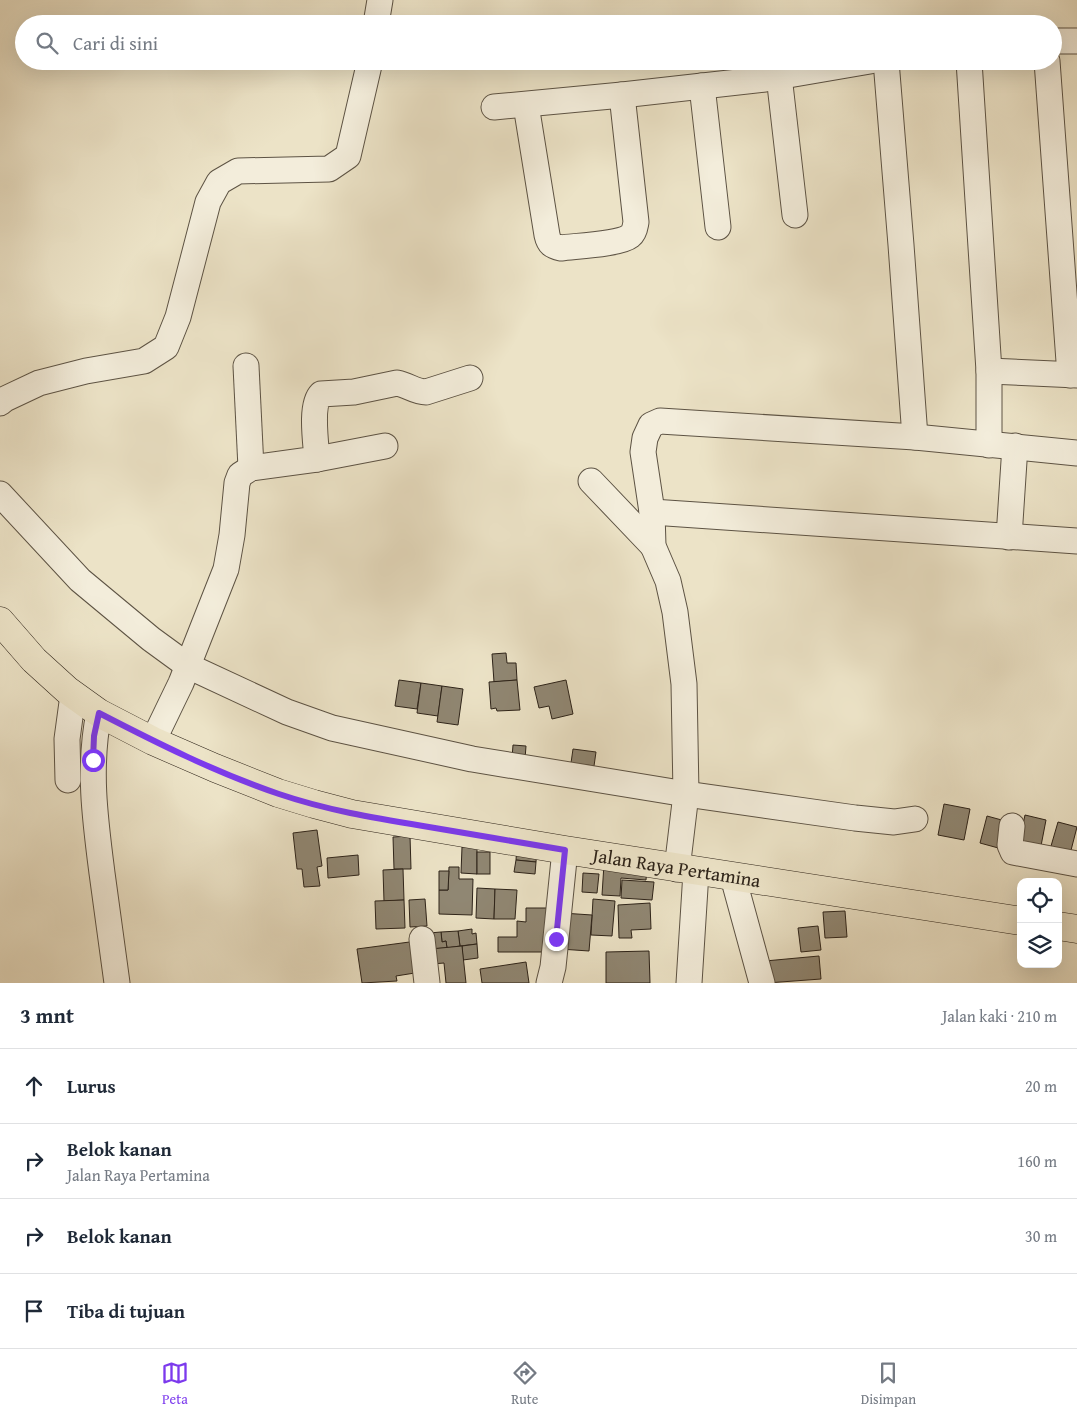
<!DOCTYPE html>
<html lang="id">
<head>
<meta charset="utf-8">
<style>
  :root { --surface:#fff; --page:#f2f2f3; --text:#1f2937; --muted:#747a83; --line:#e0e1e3; --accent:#7c3aed }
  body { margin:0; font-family:"Gentium Book Plus",serif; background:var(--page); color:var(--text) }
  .controls { position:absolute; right:15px; bottom:15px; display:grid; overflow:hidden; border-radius:10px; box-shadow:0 5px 20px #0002 }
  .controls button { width:45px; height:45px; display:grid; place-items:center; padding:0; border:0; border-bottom:1px solid var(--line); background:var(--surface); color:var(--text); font:25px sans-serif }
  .stop { position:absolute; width:15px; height:15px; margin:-11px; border:4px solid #7c3aed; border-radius:50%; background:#fff }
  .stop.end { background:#7c3aed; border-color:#fff; box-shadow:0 1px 5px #0008 }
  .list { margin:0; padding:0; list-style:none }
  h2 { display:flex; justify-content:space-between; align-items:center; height:65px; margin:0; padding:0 20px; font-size:21px }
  h2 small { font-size:16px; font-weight:400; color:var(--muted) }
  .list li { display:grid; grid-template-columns:32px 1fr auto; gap:15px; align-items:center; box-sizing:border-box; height:75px; padding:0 20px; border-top:1px solid var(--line) }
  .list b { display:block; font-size:19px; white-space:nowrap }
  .list p { margin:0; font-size:16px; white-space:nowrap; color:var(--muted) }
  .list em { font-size:16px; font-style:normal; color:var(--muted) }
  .icon { flex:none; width:28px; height:28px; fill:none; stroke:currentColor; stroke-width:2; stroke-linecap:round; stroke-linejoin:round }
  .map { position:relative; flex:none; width:1077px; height:983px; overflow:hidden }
  .search { position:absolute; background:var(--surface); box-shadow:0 5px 20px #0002; left:15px; right:15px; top:15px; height:55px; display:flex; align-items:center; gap:12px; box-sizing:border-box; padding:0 18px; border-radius:28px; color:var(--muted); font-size:19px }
  .sheet { height:365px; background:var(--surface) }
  nav { display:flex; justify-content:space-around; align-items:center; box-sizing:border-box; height:70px; border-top:1px solid var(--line); background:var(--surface); font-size:14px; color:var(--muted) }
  nav a { display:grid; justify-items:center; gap:2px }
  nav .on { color:var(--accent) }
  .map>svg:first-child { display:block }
</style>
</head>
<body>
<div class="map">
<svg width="1077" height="983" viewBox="0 0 1077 983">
  <rect width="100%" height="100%" fill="#ece3c7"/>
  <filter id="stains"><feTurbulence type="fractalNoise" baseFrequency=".004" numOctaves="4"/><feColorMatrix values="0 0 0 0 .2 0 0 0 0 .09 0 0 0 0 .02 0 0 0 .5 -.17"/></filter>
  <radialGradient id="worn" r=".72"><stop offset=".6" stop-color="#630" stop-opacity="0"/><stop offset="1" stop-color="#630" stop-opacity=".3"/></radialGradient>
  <g fill="#908773" stroke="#2d2319">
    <polygon points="506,653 507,663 516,663 517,680 494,682 492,654"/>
    <polygon points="399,680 421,683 417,709 395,706"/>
    <polygon points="517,680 520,710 497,711 496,708 491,709 489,682"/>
    <polygon points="566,680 573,714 552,719 549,706 539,708 534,687"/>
    <polygon points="421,683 442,686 438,716 417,713"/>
    <polygon points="442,686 463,689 458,725 437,722"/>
    <polygon points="513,745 526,746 525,759 512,758"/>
    <polygon points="573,749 596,752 594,766 571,763"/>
    <polygon points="944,804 970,809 964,840 938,835"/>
    <polygon points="1025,815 1046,820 1040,851 1018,847"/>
    <polygon points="987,816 1009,822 1002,849 980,843"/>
    <polygon points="1058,822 1077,827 1069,858 1049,853"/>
    <polygon points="317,830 322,866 317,867 320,886 304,887 302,869 297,869 293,833"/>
    <polygon points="410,836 411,869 394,869 393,837"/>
    <polygon points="517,846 537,848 536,862 516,860"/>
    <polygon points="462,847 477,847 477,874 461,873"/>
    <rect x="477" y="852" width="13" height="22"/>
    <polygon points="358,855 359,875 328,878 327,858"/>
    <polygon points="516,860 536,862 535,874 514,872"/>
    <polygon points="604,864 647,867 646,880 621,878 620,896 602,895"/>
    <polygon points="449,867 459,867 459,879 473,879 472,915 439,914 439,890 448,890"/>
    <polygon points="403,869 404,900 384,901 383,870"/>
    <polygon points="439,871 449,871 448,890 439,890"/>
    <polygon points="583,873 599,874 597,893 582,892"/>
    <polygon points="622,880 654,882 652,900 621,898"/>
    <polygon points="477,888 495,889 494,919 476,918"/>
    <polygon points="495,889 517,890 515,919 494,919"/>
    <polygon points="425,899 427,926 410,927 409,900"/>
    <polygon points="593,899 615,901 612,936 591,935"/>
    <polygon points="404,900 405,928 376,929 375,901"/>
    <polygon points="650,903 651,929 631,930 632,938 619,938 618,905"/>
    <polygon points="526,908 552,908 547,952 498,952 498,937 517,937 517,921 526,922"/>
    <polygon points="845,911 847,937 825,938 823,912"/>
    <polygon points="562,913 592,915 589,951 560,949"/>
    <polygon points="818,926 821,950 801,952 798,928"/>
    <polygon points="472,929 472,934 476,933 477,944 460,946 458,931"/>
    <polygon points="458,931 460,946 447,948 446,941 442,942 441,932"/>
    <polygon points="441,932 442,942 446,941 447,948 430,949 429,933"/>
    <polygon points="417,941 421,972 396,976 397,981 362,983 357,949"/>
    <polygon points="477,944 478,958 463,960 462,946"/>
    <polygon points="462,946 466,983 446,983 444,963 432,964 430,949"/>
    <polygon points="649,951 650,983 606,983 606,952"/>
    <polygon points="819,956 821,979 767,983 765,961"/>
    <polygon points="526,962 529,983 482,983 480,969"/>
  </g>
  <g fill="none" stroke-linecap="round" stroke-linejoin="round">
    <g stroke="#5d5344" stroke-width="27">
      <g id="minor">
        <polyline points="376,24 380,0"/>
        <polyline points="1053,41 1077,41"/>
        <polyline points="886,61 901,245 915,437"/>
        <polyline points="969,61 989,371 989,445"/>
        <polyline points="1047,61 1070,375"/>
        <polyline points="779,76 795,215"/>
        <polyline points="702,86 718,227"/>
        <path d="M526,105L547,235C549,244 552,246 561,248C576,246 620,244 630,236C635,232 635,227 636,222L622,95"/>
        <polyline points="494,107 622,95 765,79 870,61"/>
        <polyline points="246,366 251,468"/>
        <polyline points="989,371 1077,375"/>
        <polyline points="0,403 5,399 39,383 86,371 144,361 166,347 178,317 208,202 219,182 238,171 329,169 348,156 370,61"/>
        <polyline points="317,459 385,446"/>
        <polyline points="591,481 653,546"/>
        <polyline points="0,494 80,580 151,639 188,666 287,712 332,728 472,759 686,794 855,818 894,822 915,819"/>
        <polyline points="652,512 1077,541"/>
        <polyline points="1009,537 1015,446"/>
        <path d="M99,713C88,767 95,819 102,873C107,910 112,946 117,983"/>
        <path d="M153,741L181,683L226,569L232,535L237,483L240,475L251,468L317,459C316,444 310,405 321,394L354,392L397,383C408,385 415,392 426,392L470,378"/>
        <polyline points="68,780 67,739 73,695"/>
        <polyline points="1012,826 1010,845 1013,852 1077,864"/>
        <polyline points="677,869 686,794 684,684 675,612 668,581 653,546 652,512 643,452 645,438 651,425 660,421 915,437 1077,453"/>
        <polyline points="733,877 762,983"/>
        <polyline points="422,939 427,983"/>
        <polyline points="549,983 553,967 565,850"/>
        <polyline points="689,983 696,872"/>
      </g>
    </g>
    <g stroke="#2d2319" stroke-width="29">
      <g id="major">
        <path id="s1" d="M0,621L34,660L67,690L99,713L153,741L215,768L278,793L314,804L352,814L565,850L1021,921"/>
        <polyline points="1058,926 1077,929"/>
      </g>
    </g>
    <use href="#minor" stroke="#f3eddb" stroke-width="25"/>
    <use href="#major" stroke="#ece3c7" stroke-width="28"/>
  </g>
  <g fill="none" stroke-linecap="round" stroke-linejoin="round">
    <path stroke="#7c3aed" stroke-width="6" d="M93,760L94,736L99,713C157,743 217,773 279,794C326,810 374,818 423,826C470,834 518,842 565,850L556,939"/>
  </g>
  <g text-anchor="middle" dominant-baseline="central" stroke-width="4.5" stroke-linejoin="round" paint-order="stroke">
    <g font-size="19" fill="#2d2319" stroke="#f3eddb">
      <text stroke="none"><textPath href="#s1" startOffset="738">Jalan Raya Pertamina</textPath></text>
    </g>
  </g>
  <rect width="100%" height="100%" filter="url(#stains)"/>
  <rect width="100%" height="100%" fill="url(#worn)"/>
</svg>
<div class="controls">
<button><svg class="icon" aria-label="locate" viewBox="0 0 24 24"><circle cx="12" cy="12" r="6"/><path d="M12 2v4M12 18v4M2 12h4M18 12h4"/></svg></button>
<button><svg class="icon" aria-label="layers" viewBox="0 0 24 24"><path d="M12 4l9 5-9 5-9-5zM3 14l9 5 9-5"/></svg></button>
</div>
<div class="stop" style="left:93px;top:760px"></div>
<div class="stop end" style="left:556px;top:939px"></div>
<div class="search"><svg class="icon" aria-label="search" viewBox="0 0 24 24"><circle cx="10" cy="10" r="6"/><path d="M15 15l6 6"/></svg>Cari di sini</div>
</div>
<section class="sheet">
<h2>3 mnt<small>Jalan kaki · 210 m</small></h2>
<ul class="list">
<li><svg class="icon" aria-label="ahead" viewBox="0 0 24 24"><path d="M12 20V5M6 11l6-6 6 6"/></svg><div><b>Lurus</b></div><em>20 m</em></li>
<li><svg class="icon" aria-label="right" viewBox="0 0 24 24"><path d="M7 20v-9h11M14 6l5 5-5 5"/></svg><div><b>Belok kanan</b><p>Jalan Raya Pertamina</p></div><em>160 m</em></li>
<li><svg class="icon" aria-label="right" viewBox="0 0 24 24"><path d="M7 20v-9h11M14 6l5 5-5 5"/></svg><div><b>Belok kanan</b></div><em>30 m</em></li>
<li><svg class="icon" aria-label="arrive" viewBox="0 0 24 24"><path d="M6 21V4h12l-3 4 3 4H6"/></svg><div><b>Tiba di tujuan</b></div></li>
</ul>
</section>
<nav>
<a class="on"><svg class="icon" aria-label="map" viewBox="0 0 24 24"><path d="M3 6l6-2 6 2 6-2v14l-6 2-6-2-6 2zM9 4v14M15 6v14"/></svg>Peta</a>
<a><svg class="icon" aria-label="directions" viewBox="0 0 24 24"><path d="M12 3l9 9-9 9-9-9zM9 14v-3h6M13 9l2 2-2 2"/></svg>Rute</a>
<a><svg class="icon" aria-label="saved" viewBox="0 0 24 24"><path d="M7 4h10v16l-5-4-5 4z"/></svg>Disimpan</a>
</nav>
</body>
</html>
